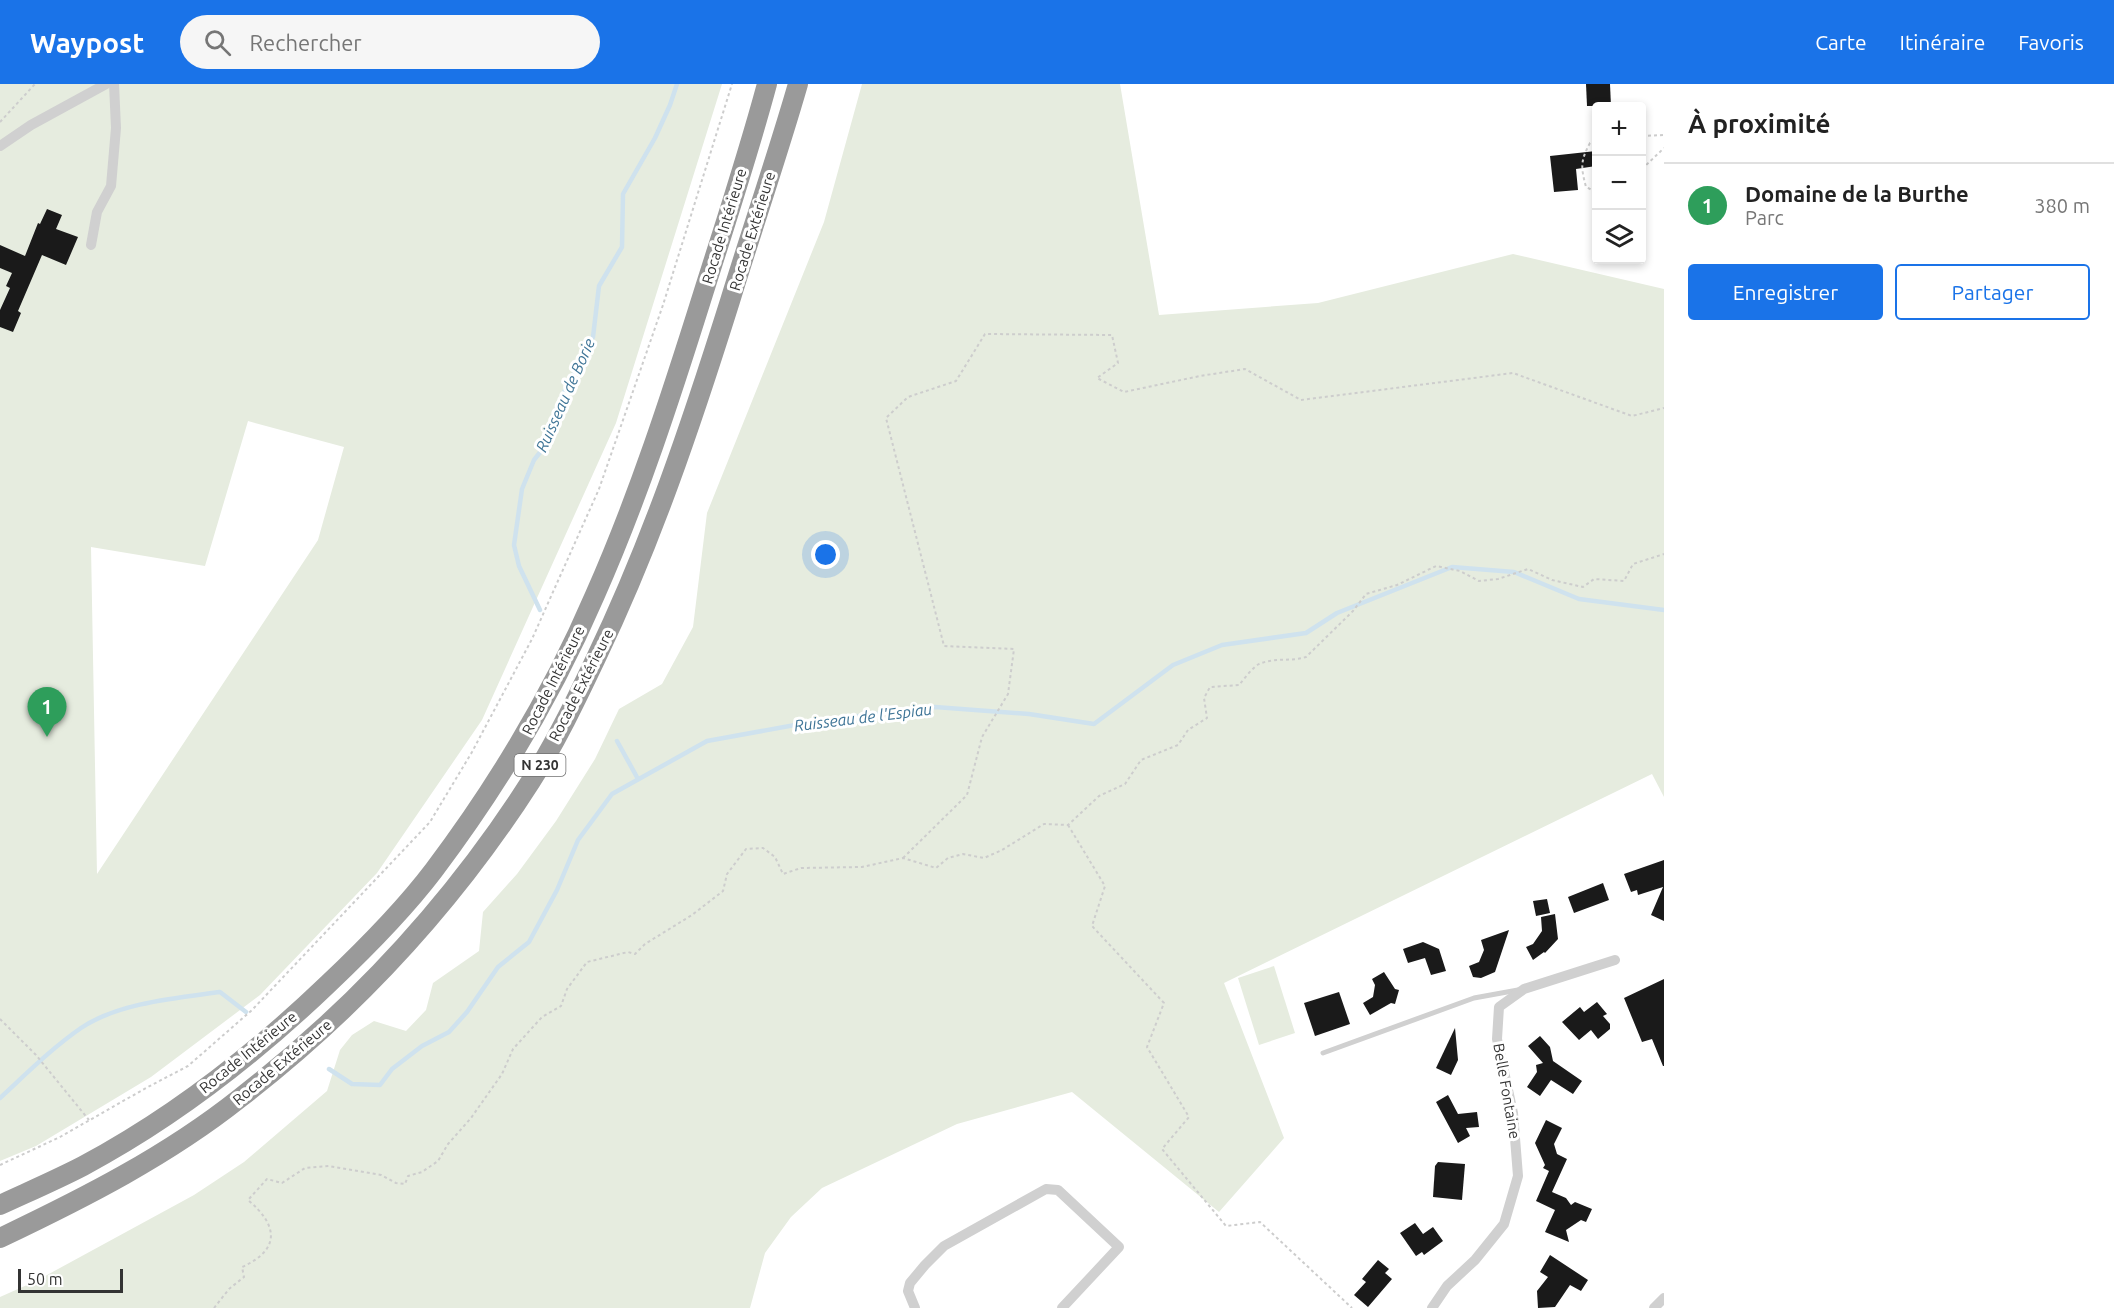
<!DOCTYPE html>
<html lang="fr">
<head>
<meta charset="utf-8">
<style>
  :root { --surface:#fff; --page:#f6f6f6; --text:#222; --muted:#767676; --line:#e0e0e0; --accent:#1a73e8 }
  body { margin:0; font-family:Ubuntu,sans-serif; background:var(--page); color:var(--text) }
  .controls { position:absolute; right:18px; top:18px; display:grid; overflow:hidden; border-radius:6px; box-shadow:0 3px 9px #0003 }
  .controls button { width:54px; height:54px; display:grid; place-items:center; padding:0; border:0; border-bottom:2px solid var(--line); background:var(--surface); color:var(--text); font:30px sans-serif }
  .scale { position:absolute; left:18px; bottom:15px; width:105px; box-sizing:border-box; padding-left:6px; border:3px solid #333; border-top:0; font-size:16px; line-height:21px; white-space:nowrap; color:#333; -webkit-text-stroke:4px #fff; paint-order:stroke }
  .you { position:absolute; left:826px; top:471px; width:21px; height:21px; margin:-15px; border:4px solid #fff; border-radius:50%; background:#1a73e8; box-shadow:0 0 0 9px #1a73e833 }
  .badge { display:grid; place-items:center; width:39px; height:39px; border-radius:50%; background:var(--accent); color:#fff; font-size:20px; font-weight:700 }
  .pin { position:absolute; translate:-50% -50px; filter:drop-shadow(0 2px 3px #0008) }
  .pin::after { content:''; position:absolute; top:32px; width:21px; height:18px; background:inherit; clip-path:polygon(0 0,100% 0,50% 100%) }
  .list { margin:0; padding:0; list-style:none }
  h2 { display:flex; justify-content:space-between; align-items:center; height:78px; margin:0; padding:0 24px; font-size:26px }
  h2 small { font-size:20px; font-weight:400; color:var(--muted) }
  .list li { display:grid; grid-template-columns:39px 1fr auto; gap:18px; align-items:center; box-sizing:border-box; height:84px; padding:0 24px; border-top:2px solid var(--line) }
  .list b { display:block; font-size:22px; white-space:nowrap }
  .list p { margin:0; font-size:20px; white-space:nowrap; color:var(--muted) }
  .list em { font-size:20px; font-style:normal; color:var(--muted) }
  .actions { display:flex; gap:12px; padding:18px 24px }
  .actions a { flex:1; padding:14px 0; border:2px solid var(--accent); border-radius:6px; text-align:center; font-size:21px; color:var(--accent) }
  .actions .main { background:var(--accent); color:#fff }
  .icon { flex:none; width:33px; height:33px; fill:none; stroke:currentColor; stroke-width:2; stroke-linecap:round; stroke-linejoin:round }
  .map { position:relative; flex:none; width:1664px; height:1224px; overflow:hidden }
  header { display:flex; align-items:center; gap:36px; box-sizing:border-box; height:84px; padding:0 30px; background:var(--accent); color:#fff }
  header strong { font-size:28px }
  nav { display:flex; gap:33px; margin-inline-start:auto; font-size:21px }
  .search { width:420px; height:54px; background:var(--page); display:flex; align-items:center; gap:15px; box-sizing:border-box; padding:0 21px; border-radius:33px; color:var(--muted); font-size:22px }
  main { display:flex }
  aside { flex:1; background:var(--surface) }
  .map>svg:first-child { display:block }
</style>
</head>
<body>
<header>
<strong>Waypost</strong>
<div class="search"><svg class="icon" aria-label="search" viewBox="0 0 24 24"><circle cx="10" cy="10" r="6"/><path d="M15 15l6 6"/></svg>Rechercher</div>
<nav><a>Carte</a><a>Itinéraire</a><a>Favoris</a></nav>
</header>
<main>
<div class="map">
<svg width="1664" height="1224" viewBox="0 0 1664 1224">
  <rect width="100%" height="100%" fill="#fff"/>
  <g fill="#e6ecdf" fill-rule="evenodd">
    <path d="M0,0H722L616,339L482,636L377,789L260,911L151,993L36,1062L0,1077ZM248,337L344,363L318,456L97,790L91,463L205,482Z"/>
    <polygon points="862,0 1120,0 1159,231 1318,219 1513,170 1664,205 1664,713 1652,690 1224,899 1284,1054 1219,1128 1072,1008 957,1040 822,1104 791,1133 765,1169 750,1224 0,1224 0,1213 36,1197 194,1111 244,1078 327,1007 340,966 352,951 374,937 406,947 426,926 433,899 479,867 483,828 517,790 556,737 595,675 619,625 662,600 693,543 707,429 824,138"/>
    <polygon points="1274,882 1295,949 1259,961 1238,894"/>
  </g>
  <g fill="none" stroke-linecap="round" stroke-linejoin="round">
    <g stroke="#cfe2ee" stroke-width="4.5">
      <polyline points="540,526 519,482 514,461 522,405 534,376 545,362 549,342 564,308 593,253 599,202 622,163 623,110 655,54 670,21 677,0"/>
      <polyline points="617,657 638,695"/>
      <polyline points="329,985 352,1000 380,1001 392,985 422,962 449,948 467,928 498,883 529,858 557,806 578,756 612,710 707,657 817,637 935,623 1029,630 1094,640 1173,581 1222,561 1306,549 1337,529 1452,483 1514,488 1579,515 1664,526"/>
      <path d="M0,1014C26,990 52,964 81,944C118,919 176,914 220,908L246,928"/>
    </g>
  </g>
  <g fill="#1a1a1a">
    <polygon points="1586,0 1610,0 1611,22 1587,22"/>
    <polygon points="1596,67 1596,82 1576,85 1578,106 1554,108 1550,72"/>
    <polygon points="47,125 62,131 56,145 78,153 66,181 42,171 18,227 21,229 13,248 0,243 0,226 10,204 6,202 12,189 0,184 0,161 25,172 38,139 40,140"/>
    <polygon points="1664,776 1664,837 1651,831 1663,803 1638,811 1637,806 1631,808 1624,790"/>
    <polygon points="1603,799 1609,816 1574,829 1568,813"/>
    <polygon points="1547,815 1550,829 1536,832 1533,817"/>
    <polygon points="1555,830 1558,855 1545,869 1544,868 1533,876 1526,863 1533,860 1542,847 1541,833"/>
    <polygon points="1509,846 1495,888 1481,894 1473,893 1469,882 1479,878 1484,866 1481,856"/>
    <polygon points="1423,858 1439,865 1446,887 1431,891 1425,874 1408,879 1403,865"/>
    <polygon points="1384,888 1395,905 1399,906 1395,920 1391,919 1370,931 1363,919 1373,913 1375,901 1372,895"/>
    <polygon points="1664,895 1664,982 1663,982 1652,955 1642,958 1624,914"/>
    <polygon points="1339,908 1350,940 1315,952 1304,919"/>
    <polygon points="1597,918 1607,930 1603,932 1610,940 1610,945 1598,955 1591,946 1579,956 1562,938 1580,923 1584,928"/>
    <polygon points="1455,944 1458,976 1451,991 1436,984"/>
    <polygon points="1540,952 1550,963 1553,977 1582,997 1573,1010 1551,996 1540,1012 1527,1003 1537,988 1536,981 1543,979 1528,962"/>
    <polygon points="1448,1011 1458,1030 1477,1028 1479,1043 1466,1044 1470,1052 1458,1059 1436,1018"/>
    <polygon points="1546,1036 1562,1044 1554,1060 1557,1070 1567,1075 1552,1108 1566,1114 1571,1121 1575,1118 1592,1125 1586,1138 1581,1136 1566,1146 1569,1158 1545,1148 1555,1126 1536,1117 1549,1087 1543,1084 1545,1081 1535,1059"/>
    <polygon points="1438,1078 1465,1080 1462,1116 1433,1113 1435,1082"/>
    <polygon points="1415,1139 1423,1150 1433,1143 1443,1157 1424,1171 1422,1168 1416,1172 1400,1149"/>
    <polygon points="1550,1171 1588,1196 1581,1207 1570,1201 1555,1223 1538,1224 1537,1207 1548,1193 1540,1188"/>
    <polygon points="1378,1176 1389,1185 1385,1189 1392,1195 1368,1223 1354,1211 1366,1198 1362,1195"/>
  </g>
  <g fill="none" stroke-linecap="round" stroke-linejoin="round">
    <g stroke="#cdcdcd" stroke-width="2" stroke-dasharray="3 3" stroke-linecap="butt">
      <polyline points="0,38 35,0"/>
      <polyline points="1642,52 1664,51"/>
      <path d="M1596,58L1590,59C1580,77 1581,84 1586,103L1596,108"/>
      <polyline points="1642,85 1664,64"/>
      <polyline points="1068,741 1105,802 1092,842 1164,919 1147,963 1189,1033 1162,1065 1226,1142 1260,1138 1352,1224"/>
      <polyline points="903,774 967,711 982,653 1008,610 1014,565 944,562 886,334 908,313 956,297 985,250 1112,251 1118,279 1097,294 1124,308 1200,292 1245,285 1301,316 1513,289 1632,332 1664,324"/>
      <polyline points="0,935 36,971 89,1036"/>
      <polyline points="0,1081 60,1053 146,1004 188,982 252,926 430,738 472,668 532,555 599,405 663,221 732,0"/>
      <path d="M214,1224L229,1205L244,1193L242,1183C280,1166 279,1142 248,1116L267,1095L282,1099L305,1084L329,1082L381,1091L396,1099L405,1100L408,1092L422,1088L438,1077L448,1060L471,1034L502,990L513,965L542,933L561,922L567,905L587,878L628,868L635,870L645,860L692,831L723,807L727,790L746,765L763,764L775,773L783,790L801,784L862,783L903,774L936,784L948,774L963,770L984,774L1002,766L1044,740L1068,741L1099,712L1125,700L1141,676L1178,661L1188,646L1207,634L1204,614L1210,603L1239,601C1245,594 1252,584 1259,580C1275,573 1291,578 1306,573L1353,527L1366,510L1397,501L1436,482L1460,487L1479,497L1498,495L1528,485L1552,496L1583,503L1594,495L1624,497L1633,480L1664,470"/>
    </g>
    <polyline stroke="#d0d0d0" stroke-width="5" points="1323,969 1474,914 1518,906"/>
    <g stroke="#d0d0d0" stroke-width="10">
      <polyline points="0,62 31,41 106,0"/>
      <polyline points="91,161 97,128 111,102 116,44 114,0"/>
      <polyline points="915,1224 908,1207 910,1199 925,1181 944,1162 1046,1105 1058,1106 1119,1163 1062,1224"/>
      <polyline points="1432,1224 1447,1202 1475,1176 1504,1140 1518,1092 1513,1029 1497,955 1499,923 1524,905 1615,876"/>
      <polyline points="1654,1224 1664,1214"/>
    </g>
    <g stroke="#9a9a9a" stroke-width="20">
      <path d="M0,1121C28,1108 56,1096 83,1082C173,1034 255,970 328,900C365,865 403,827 434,786C498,701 553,609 595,511C638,414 671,312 703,210C725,140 748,71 767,0"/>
      <path d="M0,1154C84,1114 167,1072 240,1014C355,925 453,819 531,697C556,658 576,616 596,574C652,457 691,341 730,217C752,145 777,73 798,0"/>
    </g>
  </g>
  <g text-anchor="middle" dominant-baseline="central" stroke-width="6" stroke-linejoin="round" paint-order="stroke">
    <rect fill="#fff" stroke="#707070" stroke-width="1.5" x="514.5" y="670" width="51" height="22" rx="4.5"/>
    <g font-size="14" font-weight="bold" fill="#333">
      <text x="540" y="681">N 230</text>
    </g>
    <g font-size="15" fill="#333" stroke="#fff">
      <text transform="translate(724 142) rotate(-73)">Rocade Intérieure</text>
      <text transform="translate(752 147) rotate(-73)">Rocade Extérieure</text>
      <text transform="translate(553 596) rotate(-63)">Rocade Intérieure</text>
      <text transform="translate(581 601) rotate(-63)">Rocade Extérieure</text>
      <text transform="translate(248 968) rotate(-39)">Rocade Intérieure</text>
      <text transform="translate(282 978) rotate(-40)">Rocade Extérieure</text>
      <text transform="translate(1507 1007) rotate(80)">Belle Fontaine</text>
    </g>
    <g font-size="16" font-style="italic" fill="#3f7597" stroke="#fff">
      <text transform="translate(565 311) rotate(-66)">Ruisseau de Borie</text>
      <text transform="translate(863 633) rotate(-7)">Ruisseau de l'Espiau</text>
    </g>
  </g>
</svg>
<div class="controls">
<button>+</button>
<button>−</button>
<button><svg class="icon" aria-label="layers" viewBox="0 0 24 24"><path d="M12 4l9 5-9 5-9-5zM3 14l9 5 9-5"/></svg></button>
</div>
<div class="scale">50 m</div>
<div class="you"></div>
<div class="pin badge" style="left:47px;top:653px;background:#2e9e5b">1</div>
</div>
<aside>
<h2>À proximité<small></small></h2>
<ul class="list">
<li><span class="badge" style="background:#2e9e5b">1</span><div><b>Domaine de la Burthe</b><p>Parc</p></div><em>380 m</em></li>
</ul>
<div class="actions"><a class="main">Enregistrer</a><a>Partager</a></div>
</aside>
</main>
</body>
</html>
